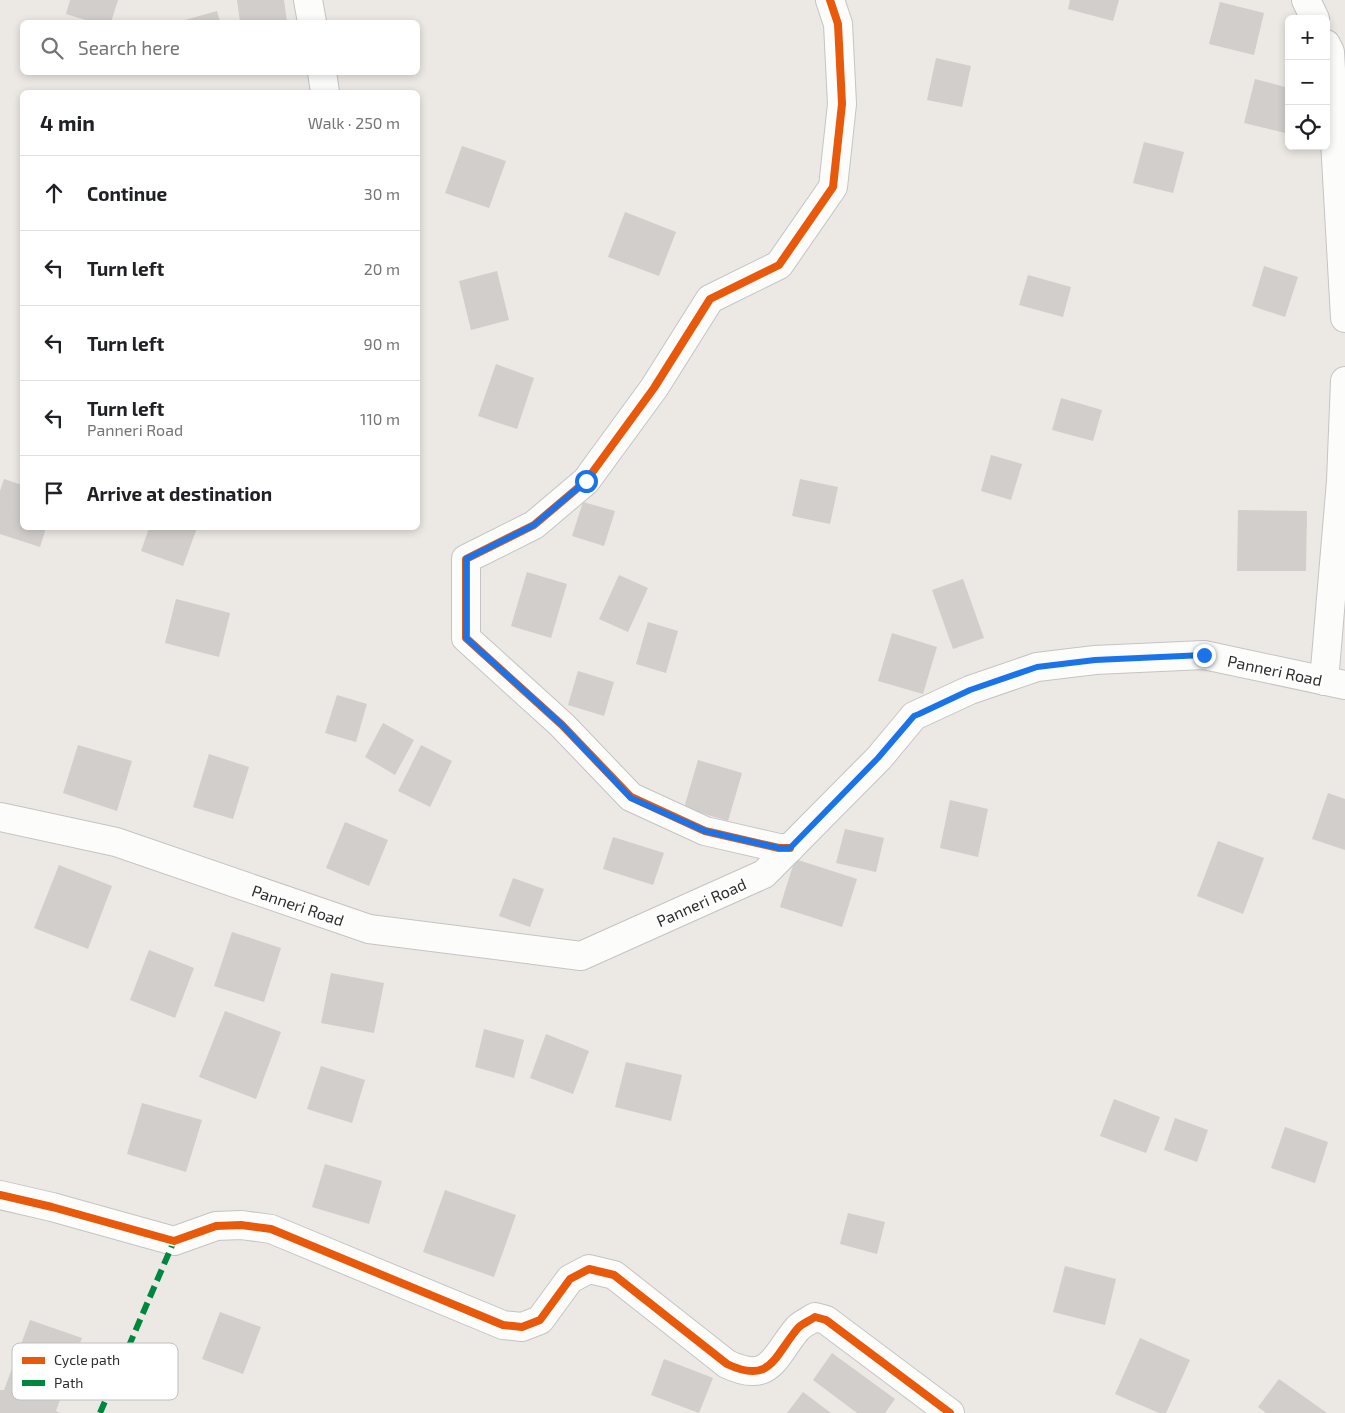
<!DOCTYPE html>
<html lang="en">
<head>
<meta charset="utf-8">
<style>
  :root { --surface:#fff; --page:#f6f6f6; --text:#202124; --muted:#757577; --line:#e0e0e0 }
  body { margin:0; font-family:"Exo 2",sans-serif; background:var(--page); color:var(--text) }
  .controls { position:absolute; right:15px; top:15px; display:grid; overflow:hidden; border-radius:8px; box-shadow:0 2px 8px #0003 }
  .controls button { width:45px; height:45px; display:grid; place-items:center; padding:0; border:0; border-bottom:1px solid var(--line); background:var(--surface); color:var(--text); font:25px sans-serif }
  .stop { position:absolute; width:15px; height:15px; margin:-11px; border:4px solid #1a73e8; border-radius:50%; background:#fff }
  .stop.end { background:#1a73e8; border-color:#fff; box-shadow:0 1px 5px #0008 }
  .list { margin:0; padding:0; list-style:none }
  h2 { display:flex; justify-content:space-between; align-items:center; height:65px; margin:0; padding:0 20px; font-size:21px }
  h2 small { font-size:16px; font-weight:400; color:var(--muted) }
  .list li { display:grid; grid-template-columns:32px 1fr auto; gap:15px; align-items:center; box-sizing:border-box; height:75px; padding:0 20px; border-top:1px solid var(--line) }
  .list b { display:block; font-size:19px; white-space:nowrap }
  .list p { margin:0; font-size:16px; white-space:nowrap; color:var(--muted) }
  .list em { font-size:16px; font-style:normal; color:var(--muted) }
  .icon { flex:none; width:28px; height:28px; fill:none; stroke:currentColor; stroke-width:2; stroke-linecap:round; stroke-linejoin:round }
  .map { position:relative; flex:none; width:1345px; height:1413px; overflow:hidden }
  .search { position:absolute; background:var(--surface); box-shadow:0 2px 8px #0003; left:20px; top:20px; width:400px; height:55px; display:flex; align-items:center; gap:12px; box-sizing:border-box; padding:0 18px; border-radius:8px; color:var(--muted); font-size:19px }
  .panel { position:absolute; background:var(--surface); box-shadow:0 2px 8px #0003; left:20px; top:90px; width:400px; height:440px; border-radius:8px }
  .map>svg:first-child { display:block }
</style>
</head>
<body>
<div class="map">
<svg width="1345" height="1413" viewBox="0 0 1345 1413">
  <rect width="100%" height="100%" fill="#ece8e4"/>
  <g fill="#d1cecb">
    <polygon points="70,0 118,0 111,22 92,22 66,14"/>
    <polygon points="237,0 284,0 287,22 240,22"/>
    <polygon points="1070,0 1119,0 1113,21 1068,9"/>
    <polygon points="1220,2 1264,13 1254,55 1209,44"/>
    <polygon points="217,11 220,22 178,22"/>
    <polygon points="936,58 971,66 962,107 927,100"/>
    <polygon points="1255,79 1289,88 1289,120 1285,133 1244,123"/>
    <polygon points="1144,142 1184,152 1173,193 1133,183"/>
    <polygon points="462,146 506,161 489,208 445,193"/>
    <polygon points="625,212 676,232 659,276 608,257"/>
    <polygon points="1264,266 1298,277 1285,317 1252,306"/>
    <polygon points="497,271 509,320 471,330 459,281"/>
    <polygon points="1028,275 1071,287 1063,317 1019,305"/>
    <polygon points="496,364 534,378 517,429 478,416"/>
    <polygon points="1061,398 1102,410 1093,441 1052,430"/>
    <polygon points="991,455 1022,464 1011,500 981,491"/>
    <polygon points="4,479 22,485 22,528 46,528 40,547 0,534 0,491"/>
    <polygon points="800,479 838,487 830,524 792,516"/>
    <polygon points="583,502 615,511 604,546 572,536"/>
    <polygon points="1238,510 1307,511 1306,571 1237,571"/>
    <polygon points="149,528 197,528 183,566 141,551"/>
    <polygon points="527,572 567,584 551,638 511,626"/>
    <polygon points="619,575 648,588 628,632 599,619"/>
    <polygon points="963,579 984,638 953,649 932,590"/>
    <polygon points="176,599 230,613 219,657 165,643"/>
    <polygon points="648,622 678,631 666,673 636,664"/>
    <polygon points="892,633 937,647 923,694 878,681"/>
    <polygon points="578,671 614,682 604,716 568,705"/>
    <polygon points="337,695 367,704 356,742 325,733"/>
    <polygon points="383,723 414,740 395,775 365,757"/>
    <polygon points="78,745 132,761 117,811 63,793"/>
    <polygon points="421,745 452,761 430,807 398,791"/>
    <polygon points="209,754 249,767 233,819 193,807"/>
    <polygon points="698,760 742,773 728,821 684,808"/>
    <polygon points="1328,793 1345,799 1345,850 1312,839"/>
    <polygon points="950,800 988,809 978,857 940,848"/>
    <polygon points="345,822 388,840 369,886 326,868"/>
    <polygon points="845,829 884,838 876,872 836,863"/>
    <polygon points="613,837 664,853 653,885 603,869"/>
    <polygon points="1218,841 1264,858 1243,914 1197,896"/>
    <polygon points="795,859 857,879 842,927 780,907"/>
    <polygon points="59,865 112,886 88,949 34,928"/>
    <polygon points="513,878 544,889 530,927 499,916"/>
    <polygon points="232,932 281,948 264,1002 214,986"/>
    <polygon points="149,950 194,968 175,1018 130,1000"/>
    <polygon points="331,973 384,983 374,1033 321,1023"/>
    <polygon points="225,1011 281,1032 256,1099 199,1077"/>
    <polygon points="484,1029 524,1040 514,1078 475,1067"/>
    <polygon points="546,1034 589,1051 573,1094 530,1078"/>
    <polygon points="626,1062 682,1075 671,1121 615,1107"/>
    <polygon points="321,1066 365,1080 352,1123 307,1109"/>
    <polygon points="1114,1099 1160,1117 1146,1153 1100,1136"/>
    <polygon points="142,1103 202,1120 186,1172 127,1154"/>
    <polygon points="1175,1118 1208,1130 1197,1162 1164,1150"/>
    <polygon points="1285,1127 1328,1142 1315,1183 1271,1168"/>
    <polygon points="325,1164 382,1181 369,1224 312,1207"/>
    <polygon points="445,1190 516,1215 494,1277 423,1252"/>
    <polygon points="848,1213 885,1222 877,1254 840,1244"/>
    <polygon points="1065,1266 1116,1279 1105,1325 1053,1312"/>
    <polygon points="220,1312 261,1327 243,1374 202,1359"/>
    <polygon points="30,1320 82,1338 56,1411 60,1413 0,1413 0,1390 4,1390"/>
    <polygon points="1140,1338 1190,1360 1166,1413 1159,1413 1115,1394"/>
    <polygon points="832,1353 895,1399 885,1413 857,1413 813,1380"/>
    <polygon points="664,1359 713,1378 699,1413 651,1395"/>
    <polygon points="1279,1379 1327,1413 1266,1413 1258,1407"/>
    <polygon points="803,1392 831,1413 787,1413"/>
  </g>
  <g fill="none" stroke-linecap="round" stroke-linejoin="round">
    <g stroke="#c5c4c5" stroke-width="30">
      <g id="minor">
        <polyline points="308,0 312,22"/>
        <polyline points="1306,0 1315,19"/>
        <polyline points="1326,44 1330,52 1345,318"/>
        <polyline points="322,72 325,92"/>
        <polyline points="1324,681 1341,481 1345,381"/>
        <polyline points="790,848 779,848 705,831 631,797 562,725 466,638 466,559 534,525 586,481 654,388 710,299 779,265 833,187 842,104 838,24 830,0"/>
        <path d="M0,1195L52,1207L174,1241L216,1226L241,1225L271,1229L503,1325L522,1327L540,1320L570,1279L589,1269L614,1275L727,1364C771,1385 774,1356 798,1328C802,1324 809,1321 815,1317L826,1320L950,1413"/>
      </g>
    </g>
    <g stroke="#c5c4c5" stroke-width="30">
      <polyline id="secondary" points="0,817 116,842 369,929 581,956 764,874 879,758 914,716 970,690 1037,667 1095,660 1204,655 1345,685"/>
    </g>
    <use href="#minor" stroke="#fcfcfb" stroke-width="28"/>
    <use href="#secondary" stroke="#fcfcfb" stroke-width="28"/>
    <polyline stroke="#00873e" stroke-width="6" stroke-dasharray="12 6" stroke-linecap="butt" points="100,1413 174,1241"/>
    <g stroke="#fff" stroke-width="11">
      <g id="cycleway">
        <polyline points="790,848 779,848 705,831 631,797 562,725 466,638 466,559 534,525 586,481 654,388 710,299 779,265 833,187 842,104 838,24 830,0"/>
        <path d="M0,1195L52,1207L174,1241L216,1226L241,1225L271,1229L503,1325L522,1327L540,1320L570,1279L589,1269L614,1275L727,1364C771,1385 774,1356 798,1328C802,1324 809,1321 815,1317L826,1320L950,1413"/>
      </g>
    </g>
    <use href="#cycleway" stroke="#e8590c" stroke-width="8"/>
  </g>
  <g fill="none" stroke-linecap="round" stroke-linejoin="round">
    <polyline stroke="#1a73e8" stroke-width="6" points="586,481 534,525 466,559 466,638 562,725 631,798 705,831 779,848 790,848 878,758 914,716 919,714 970,690 1037,667 1095,660 1204,655"/>
  </g>
  <g text-anchor="middle" dominant-baseline="central" stroke-width="4" stroke-linejoin="round" paint-order="stroke">
    <g font-size="16" fill="#2e2e2e" stroke="#fff">
      <text transform="translate(1275 670) rotate(12)">Panneri Road</text>
      <text transform="translate(701 902) rotate(-24)">Panneri Road</text>
      <text transform="translate(298 905) rotate(19)">Panneri Road</text>
    </g>
  </g>
  <rect x="12" y="1343" width="166" height="57" rx="8" fill="#fff" stroke="#c0c0c0" stroke-width="1"/>
  <rect x="22" y="1357" width="23" height="7" fill="#e8590c"/>
  <rect x="22" y="1380" width="23" height="6" fill="#00873e"/>
  <g font-size="14" fill="#2e2e2e">
    <text x="54" y="1365">Cycle path</text>
    <text x="54" y="1388">Path</text>
  </g>
</svg>
<div class="controls">
<button>+</button>
<button>−</button>
<button><svg class="icon" aria-label="locate" viewBox="0 0 24 24"><circle cx="12" cy="12" r="6"/><path d="M12 2v4M12 18v4M2 12h4M18 12h4"/></svg></button>
</div>
<div class="stop" style="left:586px;top:481px"></div>
<div class="stop end" style="left:1204px;top:655px"></div>
<div class="search"><svg class="icon" aria-label="search" viewBox="0 0 24 24"><circle cx="10" cy="10" r="6"/><path d="M15 15l6 6"/></svg>Search here</div>
<section class="panel">
<h2>4 min<small>Walk · 250 m</small></h2>
<ul class="list">
<li><svg class="icon" aria-label="ahead" viewBox="0 0 24 24"><path d="M12 20V5M6 11l6-6 6 6"/></svg><div><b>Continue</b></div><em>30 m</em></li>
<li><svg class="icon" aria-label="left" viewBox="0 0 24 24"><path d="M17 20v-9H6M10 6l-5 5 5 5"/></svg><div><b>Turn left</b></div><em>20 m</em></li>
<li><svg class="icon" aria-label="left" viewBox="0 0 24 24"><path d="M17 20v-9H6M10 6l-5 5 5 5"/></svg><div><b>Turn left</b></div><em>90 m</em></li>
<li><svg class="icon" aria-label="left" viewBox="0 0 24 24"><path d="M17 20v-9H6M10 6l-5 5 5 5"/></svg><div><b>Turn left</b><p>Panneri Road</p></div><em>110 m</em></li>
<li><svg class="icon" aria-label="arrive" viewBox="0 0 24 24"><path d="M6 21V4h12l-3 4 3 4H6"/></svg><div><b>Arrive at destination</b></div></li>
</ul>
</section>
</div>
</body>
</html>
